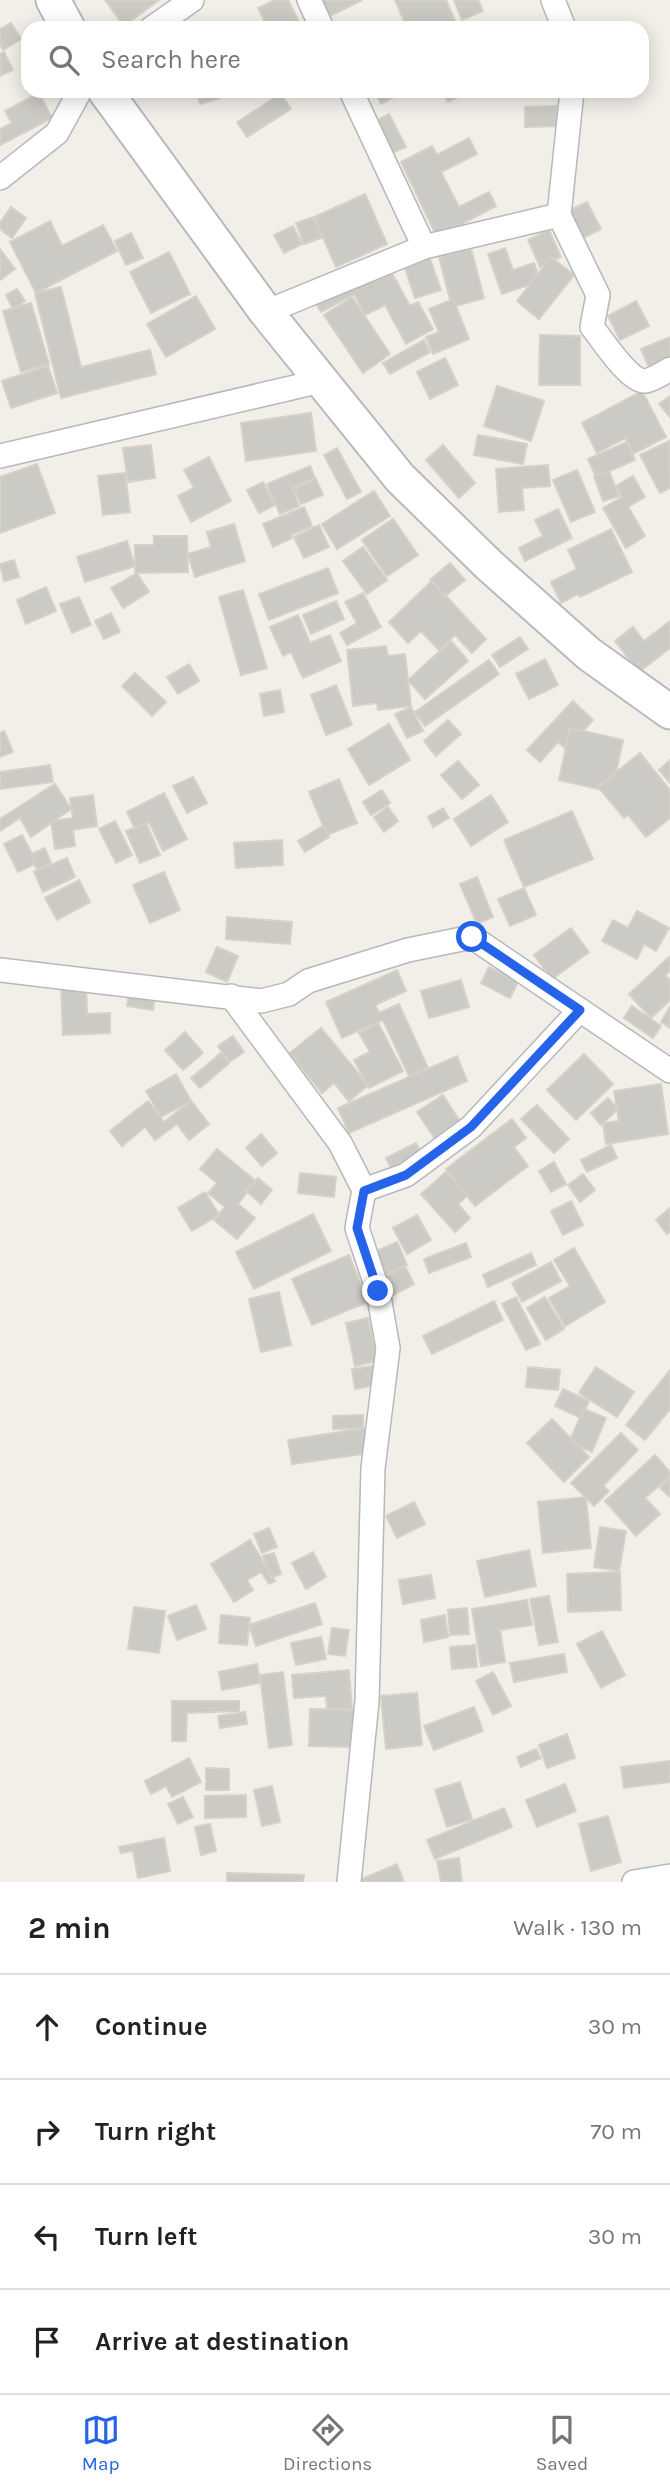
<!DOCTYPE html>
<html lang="en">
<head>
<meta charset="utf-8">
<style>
  :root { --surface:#fff; --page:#f2f2f2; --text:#222; --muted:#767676; --line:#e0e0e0; --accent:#2563eb }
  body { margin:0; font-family:Karla,sans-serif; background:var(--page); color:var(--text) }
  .stop { position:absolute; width:21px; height:21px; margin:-16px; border:5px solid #2563eb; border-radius:50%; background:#fff }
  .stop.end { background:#2563eb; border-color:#fff; box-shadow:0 2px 7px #0008 }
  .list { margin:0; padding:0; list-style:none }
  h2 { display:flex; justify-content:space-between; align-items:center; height:91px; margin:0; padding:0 28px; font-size:30px }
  h2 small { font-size:23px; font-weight:400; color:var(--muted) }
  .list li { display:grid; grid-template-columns:46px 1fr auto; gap:21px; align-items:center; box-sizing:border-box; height:105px; padding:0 28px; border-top:2px solid var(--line) }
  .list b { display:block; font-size:26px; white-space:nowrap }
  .list em { font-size:23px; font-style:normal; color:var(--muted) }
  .icon { flex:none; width:38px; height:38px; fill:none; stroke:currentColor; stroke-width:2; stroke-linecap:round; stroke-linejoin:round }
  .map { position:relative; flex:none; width:670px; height:1882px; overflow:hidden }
  .search { position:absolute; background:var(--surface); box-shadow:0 4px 18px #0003; left:21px; right:21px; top:21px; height:77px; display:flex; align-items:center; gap:18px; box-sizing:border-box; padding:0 24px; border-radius:21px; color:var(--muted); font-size:26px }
  .sheet { height:511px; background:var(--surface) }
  nav { display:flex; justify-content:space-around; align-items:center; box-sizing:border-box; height:98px; border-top:2px solid var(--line); background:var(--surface); font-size:19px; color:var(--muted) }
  nav a { display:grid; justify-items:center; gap:4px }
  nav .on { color:var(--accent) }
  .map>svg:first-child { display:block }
</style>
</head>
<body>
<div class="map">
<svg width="670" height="1882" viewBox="0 0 670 1882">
  <rect width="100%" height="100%" fill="#f1efe8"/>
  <g fill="#cccac5" stroke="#d6d1c6" stroke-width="2">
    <polygon points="105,0 159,0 124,26"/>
    <polygon points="275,0 288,0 302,28 268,28 258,8"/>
    <polygon points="319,0 362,0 328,17"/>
    <polygon points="395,0 446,0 458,28 407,28"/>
    <polygon points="454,0 478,0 483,11 462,20"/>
    <polygon points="11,23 21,39 3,50 0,44 0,29"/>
    <polygon points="4,52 13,70 0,76 0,54"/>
    <polygon points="196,91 218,91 220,98 200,104"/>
    <polygon points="377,91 405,91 381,104 375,92"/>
    <polygon points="442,91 470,91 448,102"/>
    <polygon points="39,93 52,118 0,145 0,129 12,123 5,111"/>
    <polygon points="281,94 291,109 247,137 237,122"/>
    <polygon points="556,106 557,126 525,127 525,107"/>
    <polygon points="389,114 406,147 390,154 374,122"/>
    <polygon points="469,138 477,154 441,172 459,207 489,192 496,206 437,237 401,162 432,146 437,155"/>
    <polygon points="365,194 387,244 336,267 314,217"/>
    <polygon points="587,202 601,229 581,239 568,211"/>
    <polygon points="11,207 26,218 12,238 0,229 0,223"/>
    <polygon points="314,217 322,238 304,244 296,223"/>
    <polygon points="50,221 62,246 103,225 117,251 36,293 10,242"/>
    <polygon points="293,226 302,244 284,253 274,235"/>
    <polygon points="549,230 561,257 540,267 528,240"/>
    <polygon points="131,233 143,258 126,265 115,241"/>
    <polygon points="505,248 513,270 534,263 540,281 502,294 488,254"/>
    <polygon points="0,249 15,269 0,280"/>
    <polygon points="471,249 484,298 452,307 439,257"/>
    <polygon points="169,252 190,294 151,313 130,272"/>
    <polygon points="429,256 441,290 415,298 404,265"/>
    <polygon points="551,257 574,275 539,319 517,301"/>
    <polygon points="388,266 410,306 418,302 433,329 406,344 385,305 365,315 354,294 321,312 317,305"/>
    <polygon points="61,287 81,367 150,350 156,374 61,398 35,293"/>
    <polygon points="17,289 25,301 13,309 6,295"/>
    <polygon points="196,296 215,329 166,357 147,324"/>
    <polygon points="352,297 390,354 363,373 324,315"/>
    <polygon points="453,299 469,339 433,354 426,337 439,332 429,309"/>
    <polygon points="636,301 649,326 620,340 608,316"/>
    <polygon points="31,303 49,364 21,372 3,311"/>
    <polygon points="540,335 580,336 580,385 539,385"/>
    <polygon points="670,337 670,364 651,372 641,349"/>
    <polygon points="424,340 430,352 390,374 383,363"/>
    <polygon points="445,358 458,385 430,399 417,372"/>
    <polygon points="48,366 57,393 11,408 2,381"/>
    <polygon points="497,386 544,401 531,441 484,426"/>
    <polygon points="642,391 666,437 633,454 625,438 597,453 582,423"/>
    <polygon points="670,396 670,417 659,404"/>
    <polygon points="311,413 316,451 246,461 241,423"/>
    <polygon points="478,435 527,444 523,464 474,455"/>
    <polygon points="669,441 670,488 660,493 640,455"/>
    <polygon points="627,442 635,460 596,477 588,459"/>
    <polygon points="151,445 155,478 128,482 123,448"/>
    <polygon points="443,445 475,483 459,498 426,460"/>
    <polygon points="337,448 361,492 347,499 324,455"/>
    <polygon points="209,457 231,501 191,522 178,496 194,488 184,470"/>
    <polygon points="37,464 55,513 0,533 0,477"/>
    <polygon points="548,465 550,486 522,488 524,510 499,512 496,469"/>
    <polygon points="310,466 315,478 292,488 299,506 280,514 267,484"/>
    <polygon points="577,470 595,512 571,522 553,480"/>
    <polygon points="609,471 619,496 603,501 594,476"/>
    <polygon points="125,473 130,512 103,515 98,476"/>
    <polygon points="633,476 645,497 628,507 645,536 626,548 603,508 622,497 616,486"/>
    <polygon points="316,479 323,495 301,504 294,489"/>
    <polygon points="263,482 275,505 259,513 247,490"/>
    <polygon points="374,491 390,516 337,549 322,524"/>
    <polygon points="304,507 312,526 291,535 292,538 273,547 263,524"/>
    <polygon points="558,509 572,538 525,561 519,548 543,536 535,520"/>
    <polygon points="393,519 418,555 387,576 362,540"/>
    <polygon points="234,524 245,561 195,577 188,554 211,547 207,532"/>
    <polygon points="319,525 329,547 304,558 294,537"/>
    <polygon points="611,529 632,572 580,597 578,594 561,603 551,582 577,569 568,550"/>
    <polygon points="154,536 187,536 188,572 135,573 135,545 154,545"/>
    <polygon points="127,541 135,566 85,582 77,557"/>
    <polygon points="363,547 387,580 367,594 343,561"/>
    <polygon points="14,560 19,577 4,581 0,564"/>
    <polygon points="450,563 465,580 445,596 430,580"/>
    <polygon points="328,568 338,593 269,620 259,594"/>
    <polygon points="137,573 149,592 123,608 111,588"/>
    <polygon points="432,581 486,639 472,653 455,635 439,650 421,631 408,643 389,622"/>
    <polygon points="46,587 56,611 26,624 17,600"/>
    <polygon points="243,590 267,668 241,675 219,597"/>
    <polygon points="363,593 381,627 347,645 340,633 357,623 345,602"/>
    <polygon points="79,597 91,625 72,633 60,604"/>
    <polygon points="336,601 344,619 311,634 303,615"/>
    <polygon points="111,613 120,632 104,639 95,621"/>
    <polygon points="298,615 310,643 330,635 341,661 303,678 291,652 283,656 270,627"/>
    <polygon points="670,621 670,648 639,672 615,641 633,627 644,641"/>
    <polygon points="520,637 528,649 500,667 492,655"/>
    <polygon points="451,641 468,661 425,699 408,680"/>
    <polygon points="386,646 388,656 405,654 411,706 378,710 377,703 353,706 347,650"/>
    <polygon points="545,659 558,685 529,699 516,674"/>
    <polygon points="489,660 499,674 425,726 415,712"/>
    <polygon points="189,664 199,681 178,694 167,677"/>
    <polygon points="135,673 166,702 152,716 122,686"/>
    <polygon points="336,685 352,725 326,735 311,695"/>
    <polygon points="280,690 284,712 264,716 260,694"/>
    <polygon points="573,701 593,720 566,749 558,742 540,762 527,750"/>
    <polygon points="411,707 423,731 407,738 395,714"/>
    <polygon points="448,720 461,734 436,756 424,741"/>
    <polygon points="389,724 410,760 369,785 348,749"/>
    <polygon points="570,728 623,740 612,792 559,780"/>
    <polygon points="4,731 13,752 0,757 0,733"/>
    <polygon points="640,753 670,790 670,818 646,837 628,815 624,818 598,787"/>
    <polygon points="670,760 670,783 659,770"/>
    <polygon points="458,761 479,785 462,799 441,775"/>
    <polygon points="50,765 53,782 0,789 0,772"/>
    <polygon points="193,777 207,803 187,813 173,786"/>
    <polygon points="339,779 357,823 327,835 309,792"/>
    <polygon points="55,784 71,809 31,837 20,818 0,831 0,819"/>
    <polygon points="382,790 390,803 371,815 363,802"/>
    <polygon points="164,793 187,839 163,851 149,822 135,829 127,812"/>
    <polygon points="93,795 97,826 73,830 75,846 55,849 51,821 73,818 70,798"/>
    <polygon points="491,795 508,822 471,846 454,819"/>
    <polygon points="388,807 398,821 384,832 374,817"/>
    <polygon points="443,808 449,818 433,827 428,817"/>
    <polygon points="572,811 593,859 524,887 504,840"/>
    <polygon points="115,821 132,855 116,863 99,829"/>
    <polygon points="146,823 160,855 140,863 126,831"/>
    <polygon points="323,826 329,837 305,852 298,841"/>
    <polygon points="22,835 37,863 18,872 4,844"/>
    <polygon points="282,840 283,865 236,868 234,843"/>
    <polygon points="45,848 51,863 37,870 31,854"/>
    <polygon points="67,858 75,877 43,892 34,872"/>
    <polygon points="164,872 180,910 150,923 133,885"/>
    <polygon points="477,877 493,917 477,924 460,884"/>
    <polygon points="79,880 90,902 57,920 45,898"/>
    <polygon points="524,888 536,915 510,926 498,899"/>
    <polygon points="637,911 669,928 656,951 644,944 637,959 602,941 613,920 628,928"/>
    <polygon points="227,917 292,922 290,944 226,939"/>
    <polygon points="571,928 589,952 552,979 534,955"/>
    <polygon points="217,947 238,956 227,982 206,972"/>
    <polygon points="670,956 670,971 665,975 670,980 670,1000 651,1018 629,994"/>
    <polygon points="489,967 518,982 510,998 481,983"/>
    <polygon points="397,970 406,991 375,1005 379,1013 399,1004 428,1068 409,1076 383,1020 342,1038 326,1002"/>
    <polygon points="461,980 469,1007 429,1018 421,991"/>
    <polygon points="86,982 87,1014 110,1013 110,1033 63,1035 61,984"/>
    <polygon points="130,989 155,993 153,1010 127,1006"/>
    <polygon points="632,1006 661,1026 653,1038 624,1018"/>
    <polygon points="670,1007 670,1028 661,1022"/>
    <polygon points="378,1023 403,1071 369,1088 354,1060 370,1052 359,1033"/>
    <polygon points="321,1028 368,1085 349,1101 334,1083 322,1093 290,1053"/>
    <polygon points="185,1032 203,1053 183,1070 165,1050"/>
    <polygon points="233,1036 244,1052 229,1062 218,1046"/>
    <polygon points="221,1053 229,1063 200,1088 191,1078"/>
    <polygon points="584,1054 613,1084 576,1120 547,1090"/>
    <polygon points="457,1056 467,1081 349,1133 338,1108"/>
    <polygon points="176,1074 191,1101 161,1117 146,1091"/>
    <polygon points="661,1084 668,1134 606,1144 603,1123 619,1121 614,1091"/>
    <polygon points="443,1095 461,1123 435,1139 417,1112"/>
    <polygon points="608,1098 618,1109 601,1125 591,1113"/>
    <polygon points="148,1101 164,1122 191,1101 209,1124 189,1140 177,1124 155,1140 145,1127 122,1146 110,1131"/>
    <polygon points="537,1105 569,1139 554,1153 521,1119"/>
    <polygon points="512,1119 526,1138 514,1147 528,1166 475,1206 446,1169"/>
    <polygon points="261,1134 277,1153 262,1166 246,1148"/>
    <polygon points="416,1143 421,1153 391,1168 386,1158"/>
    <polygon points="611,1145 617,1158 587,1172 581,1160"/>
    <polygon points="217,1149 256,1181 238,1204 255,1218 237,1239 214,1220 225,1207 208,1193 217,1183 200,1169"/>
    <polygon points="554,1162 566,1184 551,1192 539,1171"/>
    <polygon points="446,1172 468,1195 458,1204 470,1218 455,1232 421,1194"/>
    <polygon points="300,1173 336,1177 334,1197 298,1193"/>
    <polygon points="583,1174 595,1190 580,1202 568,1185"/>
    <polygon points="258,1178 272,1190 261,1204 246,1191"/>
    <polygon points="205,1192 219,1215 192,1231 178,1208"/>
    <polygon points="571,1201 583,1225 563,1235 551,1211"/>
    <polygon points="670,1208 670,1232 667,1234 656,1220"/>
    <polygon points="313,1214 331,1251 254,1289 236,1252"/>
    <polygon points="417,1215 431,1240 407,1254 393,1228"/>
    <polygon points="397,1242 407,1265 373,1280 363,1257"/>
    <polygon points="466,1243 471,1257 429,1273 424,1259"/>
    <polygon points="574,1248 605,1302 565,1326 549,1298 570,1286 554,1260"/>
    <polygon points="531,1253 536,1265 488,1287 483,1275"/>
    <polygon points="349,1255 368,1302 312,1325 292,1279"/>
    <polygon points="551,1262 561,1281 522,1302 512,1283"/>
    <polygon points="405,1266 414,1284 386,1299 376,1281"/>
    <polygon points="279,1292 291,1345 261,1352 249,1299"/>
    <polygon points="516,1297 540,1344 526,1350 502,1304"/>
    <polygon points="545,1297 564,1329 546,1340 527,1308"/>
    <polygon points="494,1301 503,1320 432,1354 423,1336"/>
    <polygon points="368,1318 377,1361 355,1366 346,1323"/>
    <polygon points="373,1366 376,1385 355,1389 352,1369"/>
    <polygon points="528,1367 560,1370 558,1390 526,1387"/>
    <polygon points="596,1367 634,1392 617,1417 579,1393"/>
    <polygon points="670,1370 670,1409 645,1440 626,1425"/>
    <polygon points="563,1389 589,1401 581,1418 555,1406"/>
    <polygon points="584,1409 606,1418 592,1452 569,1442"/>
    <polygon points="363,1415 363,1428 333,1429 333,1416"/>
    <polygon points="552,1419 589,1457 564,1482 527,1443"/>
    <polygon points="366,1428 370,1453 292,1464 288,1440"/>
    <polygon points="621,1433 638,1450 603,1486 609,1491 594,1506 571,1483"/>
    <polygon points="655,1455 670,1472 670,1476 645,1498 660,1514 636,1536 605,1501"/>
    <polygon points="670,1477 670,1497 660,1488"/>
    <polygon points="586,1497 591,1548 543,1553 538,1502"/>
    <polygon points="414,1502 425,1524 397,1538 386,1516"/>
    <polygon points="600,1527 626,1531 619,1571 594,1567"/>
    <polygon points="269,1528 277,1547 262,1553 254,1534"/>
    <polygon points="250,1540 275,1581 269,1584 261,1572 247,1580 253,1590 234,1602 211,1564"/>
    <polygon points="529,1550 536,1586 485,1597 477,1561"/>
    <polygon points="313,1552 326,1577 306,1589 292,1563"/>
    <polygon points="274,1553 281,1574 271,1578 263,1556"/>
    <polygon points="620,1572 621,1610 568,1612 567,1574"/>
    <polygon points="431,1575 435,1598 403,1604 399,1580"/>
    <polygon points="549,1596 558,1642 539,1645 530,1599"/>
    <polygon points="527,1600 532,1625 500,1630 505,1662 481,1666 472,1609"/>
    <polygon points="315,1603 322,1624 256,1646 249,1625"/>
    <polygon points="196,1605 206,1629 177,1640 168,1616"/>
    <polygon points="134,1607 165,1611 159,1653 128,1649"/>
    <polygon points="467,1608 469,1634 450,1635 448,1610"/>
    <polygon points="221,1615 250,1618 247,1645 219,1643"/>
    <polygon points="445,1615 448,1637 424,1642 421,1620"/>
    <polygon points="332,1628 349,1630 345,1656 328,1654"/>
    <polygon points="602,1631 625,1675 601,1688 577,1644"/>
    <polygon points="321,1637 326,1659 296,1665 291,1643"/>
    <polygon points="475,1645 477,1667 452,1669 450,1647"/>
    <polygon points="564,1654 567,1672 514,1682 510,1663"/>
    <polygon points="257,1664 260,1683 222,1690 219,1672"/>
    <polygon points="349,1670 352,1709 327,1711 326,1696 294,1698 292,1675"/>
    <polygon points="283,1672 292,1745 269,1748 260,1675"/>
    <polygon points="493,1672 511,1706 493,1715 476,1681"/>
    <polygon points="417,1693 422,1745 386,1749 381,1696"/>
    <polygon points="172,1701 239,1701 239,1711 187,1713 186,1741 172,1741"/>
    <polygon points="474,1707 483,1731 434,1750 424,1726"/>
    <polygon points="310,1709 354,1710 353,1747 309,1746"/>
    <polygon points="245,1712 247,1724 220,1728 218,1716"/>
    <polygon points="567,1734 575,1758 547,1768 539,1745"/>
    <polygon points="536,1749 541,1758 521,1767 517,1757"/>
    <polygon points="189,1758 201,1782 172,1797 166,1786 151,1794 145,1781"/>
    <polygon points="670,1761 670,1782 624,1788 621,1767"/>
    <polygon points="206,1768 229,1769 229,1790 206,1790"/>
    <polygon points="460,1782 472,1819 447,1827 435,1790"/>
    <polygon points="565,1784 576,1811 537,1827 526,1800"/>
    <polygon points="272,1786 280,1822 262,1826 254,1790"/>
    <polygon points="246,1795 246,1817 205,1818 205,1796"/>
    <polygon points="183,1797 193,1817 178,1824 168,1804"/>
    <polygon points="504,1808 512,1827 435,1859 427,1840"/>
    <polygon points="608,1816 621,1862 591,1871 579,1824"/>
    <polygon points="210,1824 216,1851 201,1855 195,1827"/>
    <polygon points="164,1838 170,1871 138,1878 133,1851 121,1853 119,1847"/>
    <polygon points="459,1858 462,1882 441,1882 437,1861"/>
    <polygon points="397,1864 404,1882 355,1882"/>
    <polygon points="227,1873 304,1875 303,1882 227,1882"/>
  </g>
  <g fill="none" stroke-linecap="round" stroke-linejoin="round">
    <g stroke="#b5b8bc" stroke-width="26">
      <g id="minor">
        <polyline points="309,0 322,28"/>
        <polyline points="553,0 564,28"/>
        <polyline points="152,28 192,0"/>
        <polyline points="351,91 424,247"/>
        <path d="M572,91L559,215L598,295L592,327C601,338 630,383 645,381C653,380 663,373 670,369"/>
        <polyline points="0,178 57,133 80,91"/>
        <polyline points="266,312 424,247 559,215"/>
        <polyline points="0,456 321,381"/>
        <polyline points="0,970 261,1001 289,994 308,981 408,950 472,937 670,1071"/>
        <polyline points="231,996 340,1143 364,1190 357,1228 378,1291 388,1348 373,1468 367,1701 349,1882"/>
        <polyline points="364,1190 406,1175 471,1127 580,1010"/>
        <polyline points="634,1882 670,1876"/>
      </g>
    </g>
    <g stroke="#b6babf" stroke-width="37">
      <g id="secondary">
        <polyline points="53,0 68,28"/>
        <polyline points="105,91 266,312 400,478 490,566 589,654 670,712"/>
      </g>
    </g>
    <use href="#minor" stroke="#fff" stroke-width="23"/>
    <use href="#secondary" stroke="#fff" stroke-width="33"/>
  </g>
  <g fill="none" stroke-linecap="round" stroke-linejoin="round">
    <polyline stroke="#2563eb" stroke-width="9" points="378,1291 357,1228 364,1191 406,1175 471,1127 580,1010 472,937"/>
  </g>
</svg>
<div class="stop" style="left:472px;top:937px"></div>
<div class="stop end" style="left:378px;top:1291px"></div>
<div class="search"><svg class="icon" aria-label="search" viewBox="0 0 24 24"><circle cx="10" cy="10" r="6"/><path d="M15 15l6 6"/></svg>Search here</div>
</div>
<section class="sheet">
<h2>2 min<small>Walk · 130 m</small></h2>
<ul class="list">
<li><svg class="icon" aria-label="ahead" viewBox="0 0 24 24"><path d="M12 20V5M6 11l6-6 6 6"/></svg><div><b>Continue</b></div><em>30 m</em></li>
<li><svg class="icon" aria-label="right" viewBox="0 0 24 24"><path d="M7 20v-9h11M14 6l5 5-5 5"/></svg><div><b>Turn right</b></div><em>70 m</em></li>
<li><svg class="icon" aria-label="left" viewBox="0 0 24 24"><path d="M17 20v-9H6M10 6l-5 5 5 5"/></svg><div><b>Turn left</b></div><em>30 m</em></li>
<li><svg class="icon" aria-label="arrive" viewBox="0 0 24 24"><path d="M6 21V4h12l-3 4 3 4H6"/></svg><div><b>Arrive at destination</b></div></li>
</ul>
</section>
<nav>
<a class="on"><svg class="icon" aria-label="map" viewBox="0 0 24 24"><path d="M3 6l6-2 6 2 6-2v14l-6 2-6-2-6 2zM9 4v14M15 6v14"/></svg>Map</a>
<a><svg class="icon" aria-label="directions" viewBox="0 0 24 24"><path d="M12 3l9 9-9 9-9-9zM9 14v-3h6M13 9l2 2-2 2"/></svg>Directions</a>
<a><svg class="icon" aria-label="saved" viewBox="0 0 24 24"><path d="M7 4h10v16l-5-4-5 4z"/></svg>Saved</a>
</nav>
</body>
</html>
